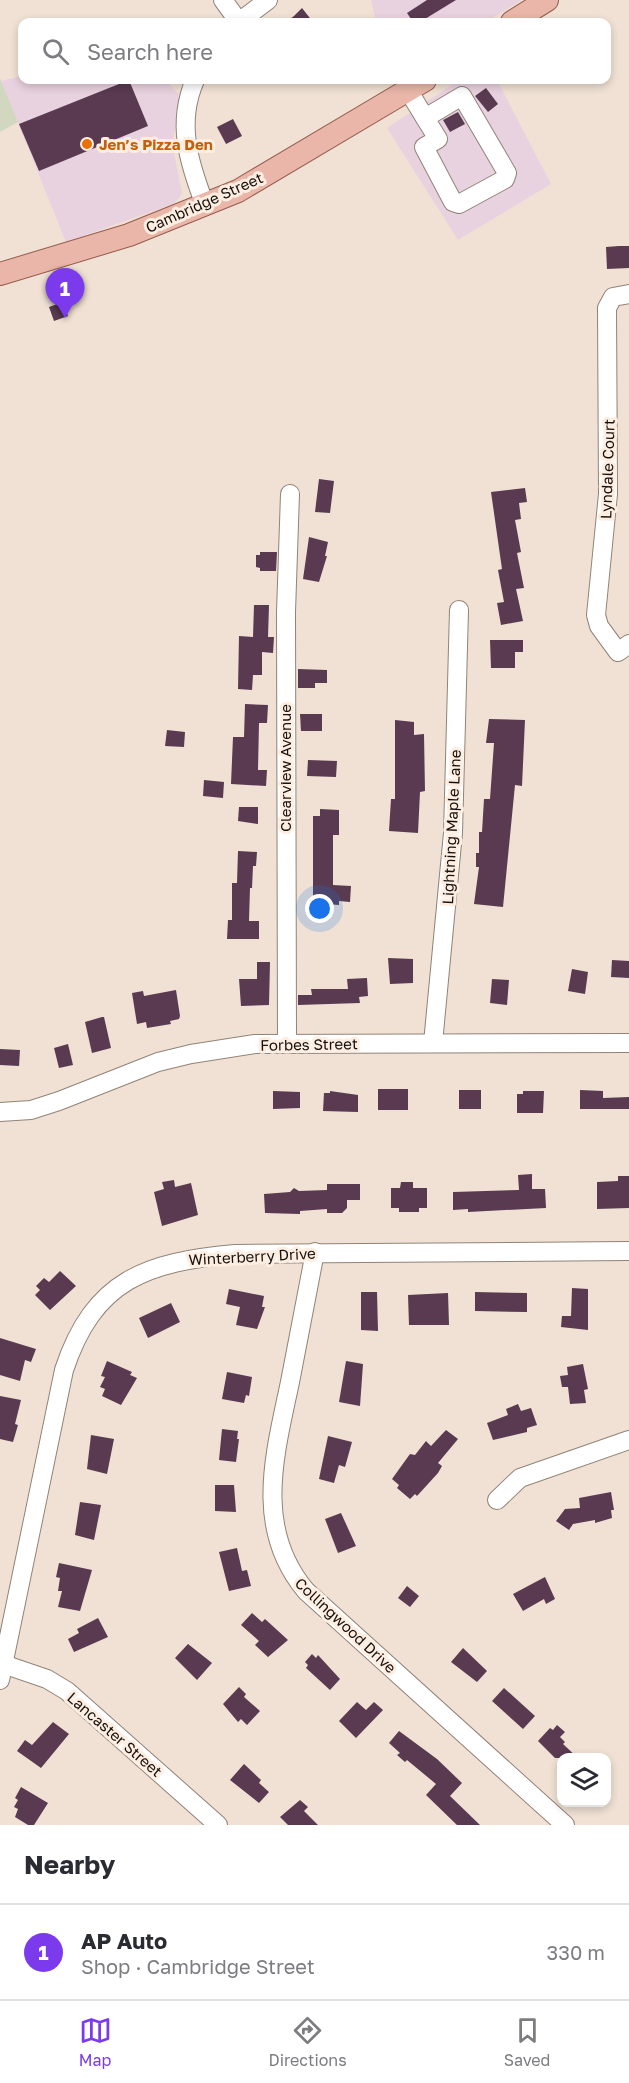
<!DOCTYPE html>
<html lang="en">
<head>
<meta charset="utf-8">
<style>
  :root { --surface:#fff; --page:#f2f2f3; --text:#2b2b33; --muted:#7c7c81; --line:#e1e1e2; --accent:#7c3aed }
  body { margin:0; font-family:"Golos Text",sans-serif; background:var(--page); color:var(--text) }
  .controls { position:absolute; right:18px; bottom:18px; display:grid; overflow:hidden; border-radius:12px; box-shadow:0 3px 9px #0003 }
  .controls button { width:54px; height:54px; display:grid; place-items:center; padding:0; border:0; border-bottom:2px solid var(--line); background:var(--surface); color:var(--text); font:30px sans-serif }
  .you { position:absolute; left:320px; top:909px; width:21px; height:21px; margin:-15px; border:4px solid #fff; border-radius:50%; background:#1a73e8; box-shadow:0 0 0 9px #1a73e833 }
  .badge { display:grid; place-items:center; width:39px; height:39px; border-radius:50%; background:var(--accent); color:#fff; font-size:20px; font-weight:700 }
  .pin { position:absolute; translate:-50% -50px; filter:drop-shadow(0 2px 3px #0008) }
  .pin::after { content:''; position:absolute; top:32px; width:21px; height:18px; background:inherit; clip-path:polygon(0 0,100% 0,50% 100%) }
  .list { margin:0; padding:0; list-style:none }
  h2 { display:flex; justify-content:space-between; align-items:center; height:78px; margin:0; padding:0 24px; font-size:26px }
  h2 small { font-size:20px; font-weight:400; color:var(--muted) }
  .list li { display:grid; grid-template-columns:39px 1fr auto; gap:18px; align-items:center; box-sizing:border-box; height:96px; padding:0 24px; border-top:2px solid var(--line) }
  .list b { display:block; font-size:22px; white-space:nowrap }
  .list p { margin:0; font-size:20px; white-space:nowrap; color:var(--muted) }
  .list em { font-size:20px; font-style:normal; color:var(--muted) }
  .icon { flex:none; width:33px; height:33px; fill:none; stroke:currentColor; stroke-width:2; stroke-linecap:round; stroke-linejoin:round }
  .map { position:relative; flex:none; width:629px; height:1825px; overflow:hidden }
  .search { position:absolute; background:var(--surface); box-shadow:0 3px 9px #0003; left:18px; right:18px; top:18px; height:66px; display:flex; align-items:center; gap:15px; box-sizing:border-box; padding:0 21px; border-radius:12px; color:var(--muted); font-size:22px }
  .sheet { height:174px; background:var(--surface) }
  nav { display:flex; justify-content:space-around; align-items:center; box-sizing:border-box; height:84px; border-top:2px solid var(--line); background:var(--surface); font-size:16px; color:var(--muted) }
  nav a { display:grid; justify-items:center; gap:3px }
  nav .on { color:var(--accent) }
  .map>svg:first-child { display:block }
</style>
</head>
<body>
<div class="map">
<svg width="629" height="1825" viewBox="0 0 629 1825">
  <rect width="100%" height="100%" fill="#f0e1d4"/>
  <g fill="#e9d2df">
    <polygon points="371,0 522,0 486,22 376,22"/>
    <polygon points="22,76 22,80 165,80 182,97 172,144 182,192 180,197 173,204 66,242 1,81"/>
    <polygon points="459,80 497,80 551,184 458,240 387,128"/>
  </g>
  <polygon fill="#d1d8bf" points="0,78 18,122 0,132"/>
  <g fill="#593a51">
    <polygon points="427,0 456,0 420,22 413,22 407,13"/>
    <polygon points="302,8 313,22 286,22 294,16"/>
    <polygon points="129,80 148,126 39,171 19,124"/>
    <polygon points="486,88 498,104 488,112 475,96"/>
    <polygon points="458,112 465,124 450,132 443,120"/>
    <polygon points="233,119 242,136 226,144 217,127"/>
    <polygon points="619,246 629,246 629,268 607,269 606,247"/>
    <polygon points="63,302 68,316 54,321 49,307"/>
    <polygon points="319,479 334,481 330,513 315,512"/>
    <polygon points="525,488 527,502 519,503 521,519 515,520 521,552 517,553 524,588 516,589 523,621 501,625 497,603 504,602 498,570 502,569 491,492"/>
    <polygon points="309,537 328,542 325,556 327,556 319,582 303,579"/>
    <polygon points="260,552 277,552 276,571 260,571 260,568 256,567 256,555 260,555"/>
    <polygon points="254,605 269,605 268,637 274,637 273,653 262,652 262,675 253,675 252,690 238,689 239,636 253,637"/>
    <polygon points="490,640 523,640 523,652 515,652 515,668 491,668"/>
    <polygon points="298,669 327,670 327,683 315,683 315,688 298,688"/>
    <polygon points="245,704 268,705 267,723 259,723 258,770 267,770 266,786 231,784 233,737 244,737"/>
    <polygon points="300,714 322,714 322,731 301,731"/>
    <polygon points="489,719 525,720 522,786 515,785 503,907 474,904 479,867 476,867 476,853 479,853 479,832 482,832 484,799 490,799 494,743 486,743"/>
    <polygon points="395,720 414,722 414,735 424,734 425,791 420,792 418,833 389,831 391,799 395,799"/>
    <polygon points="167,730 185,732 184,747 165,746"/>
    <polygon points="308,760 337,761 336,777 307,776"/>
    <polygon points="204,780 224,782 223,798 203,796"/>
    <polygon points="239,807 258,807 258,824 238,821"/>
    <polygon points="320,809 339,810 339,835 333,835 333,885 351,886 350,902 339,901 339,905 313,903 313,816 320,816"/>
    <polygon points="238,851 257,852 256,866 253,866 252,888 250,888 249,921 259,921 259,939 227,939 228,920 232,920 232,883 237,883"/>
    <polygon points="388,958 413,959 413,983 390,984"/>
    <polygon points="612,960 629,961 629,978 611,977"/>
    <polygon points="257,962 270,962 269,1005 241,1006 239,979 257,979"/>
    <polygon points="572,969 588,972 585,994 568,991"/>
    <polygon points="367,978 368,996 359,997 360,1003 298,1005 298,995 312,995 311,989 348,989 347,979"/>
    <polygon points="492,979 509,980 507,1005 490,1003"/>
    <polygon points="176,990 180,1016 179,1019 170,1021 171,1024 147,1028 146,1022 137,1024 132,993 143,991 144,996"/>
    <polygon points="102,1017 104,1017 111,1048 92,1053 85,1022"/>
    <polygon points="68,1044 73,1065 59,1068 54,1048"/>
    <polygon points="0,1049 20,1050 19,1066 0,1065"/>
    <rect x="378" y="1089" width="30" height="21"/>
    <rect x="459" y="1090" width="22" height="19"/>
    <polygon points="580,1090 603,1091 603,1098 629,1097 629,1109 580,1109"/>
    <polygon points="273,1091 300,1092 300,1108 273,1109"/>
    <polygon points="330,1091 358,1095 358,1112 323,1111 324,1093 330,1093"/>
    <polygon points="523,1091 544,1091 543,1113 517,1113 517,1094 523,1094"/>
    <polygon points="532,1174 532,1189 545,1189 546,1208 468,1212 468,1209 453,1210 453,1192 519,1190 518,1175"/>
    <polygon points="618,1176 629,1176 629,1208 597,1209 597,1182 618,1181"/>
    <polygon points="174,1180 175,1187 191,1183 198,1215 162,1226 154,1192 164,1189 162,1182"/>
    <polygon points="401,1182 413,1182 413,1188 427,1188 427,1208 419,1208 419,1212 399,1212 399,1208 391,1208 391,1188 400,1188"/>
    <polygon points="327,1184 360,1184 360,1200 347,1200 347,1208 342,1213 327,1213 327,1209 300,1211 300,1214 265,1213 264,1194 290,1192 294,1188 299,1191 327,1190"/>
    <polygon points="60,1271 76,1286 50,1310 35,1295 40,1290 36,1286 44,1278 49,1282"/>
    <polygon points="572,1288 588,1289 588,1330 561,1327 562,1316 571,1316"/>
    <polygon points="229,1289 264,1296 262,1307 265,1307 257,1329 236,1325 240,1307 226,1304"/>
    <polygon points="361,1292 377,1292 378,1331 361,1330"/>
    <polygon points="475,1292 527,1293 527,1312 475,1311"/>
    <polygon points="448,1293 449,1325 409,1325 408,1295"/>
    <polygon points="171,1303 180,1322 148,1338 139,1318"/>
    <polygon points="0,1338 36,1349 31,1362 25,1360 20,1381 0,1375"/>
    <polygon points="107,1361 132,1372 130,1375 137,1378 121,1405 102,1396 105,1389 100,1387 105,1377 101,1376"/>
    <polygon points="346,1361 363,1364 360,1406 339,1402"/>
    <polygon points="583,1364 588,1389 584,1390 586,1403 570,1404 568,1387 562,1387 560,1376 568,1375 567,1367"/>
    <polygon points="227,1372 252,1377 249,1396 246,1395 244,1403 222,1399"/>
    <polygon points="0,1396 21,1400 15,1424 18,1425 13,1442 0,1439"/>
    <polygon points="518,1404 521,1411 531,1408 537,1425 527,1428 527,1432 493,1440 487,1423 508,1415 506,1409"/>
    <polygon points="222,1429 238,1431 237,1439 239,1439 236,1462 219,1460"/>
    <polygon points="446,1430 458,1439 438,1463 442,1466 438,1473 417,1496 415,1494 410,1499 397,1488 399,1485 392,1479 410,1454 415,1455 426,1441 431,1446"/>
    <polygon points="91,1435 114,1439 107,1474 87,1469"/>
    <polygon points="328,1436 352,1442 345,1467 339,1465 334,1483 319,1479"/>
    <polygon points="215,1485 234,1485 236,1512 215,1511"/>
    <polygon points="611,1492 614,1510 611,1510 612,1518 595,1523 595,1520 573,1524 569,1530 556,1521 565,1509 580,1508 579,1498"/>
    <polygon points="80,1502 101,1505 94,1540 75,1535"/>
    <polygon points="341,1513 356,1546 338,1553 325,1519"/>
    <polygon points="237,1548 242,1571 247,1570 251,1586 229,1591 219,1552"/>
    <polygon points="59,1563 92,1570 80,1611 58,1607 62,1591 58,1591 60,1578 56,1577"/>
    <polygon points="545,1577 555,1599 546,1604 544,1599 523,1611 513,1594"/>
    <polygon points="407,1586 419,1596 410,1607 398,1598"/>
    <polygon points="252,1613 262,1622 265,1619 288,1640 268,1657 255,1645 259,1641 241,1625"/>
    <polygon points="98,1618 108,1637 74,1652 68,1639 79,1633 77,1629"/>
    <polygon points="188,1644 212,1663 197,1680 175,1658"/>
    <polygon points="463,1648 487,1671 477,1682 451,1662"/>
    <polygon points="312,1654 316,1658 318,1655 340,1679 330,1690 306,1668 308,1665 305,1662"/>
    <polygon points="239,1687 246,1694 244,1697 260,1711 247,1725 241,1719 238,1722 223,1704"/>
    <polygon points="504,1688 535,1716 523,1729 492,1701"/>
    <polygon points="357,1702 366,1710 374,1702 383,1710 356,1738 339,1721"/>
    <polygon points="53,1722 69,1734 41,1768 17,1751 25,1740 32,1745"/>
    <polygon points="557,1725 565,1732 560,1737 565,1742 563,1744 578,1758 555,1758 538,1741 550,1728 553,1730"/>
    <polygon points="399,1731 437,1759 462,1783 450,1796 480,1825 457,1825 426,1795 436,1784 407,1760 405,1762 397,1755 400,1753 389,1743"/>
    <polygon points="244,1764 261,1780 259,1783 269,1792 259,1803 230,1780"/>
    <polygon points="21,1787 48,1803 34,1825 28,1825 15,1817 18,1809 14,1807 18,1800 15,1798"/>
    <polygon points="300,1800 308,1807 304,1811 318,1825 288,1825 280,1817"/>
  </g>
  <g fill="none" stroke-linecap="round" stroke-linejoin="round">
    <g stroke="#918377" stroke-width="20">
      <g id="minor">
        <polyline points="223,0 239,22 268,0"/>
        <path d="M195,80C176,124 189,163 205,205"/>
        <polyline points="408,90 425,118 462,96 507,173 505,179 459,204 453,202 424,147 438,139 425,118"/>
        <polyline points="629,294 613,297 607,308 608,494 596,615 599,626 618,652 629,644"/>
        <polyline points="287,1043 286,612 290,494"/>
        <polyline points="433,1043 453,833 459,610"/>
        <polyline points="0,1112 31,1110 59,1101 158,1062 191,1054 255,1044 629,1043"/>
        <path d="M315,1252C307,1295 298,1339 290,1382C275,1454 253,1528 306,1591L565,1825"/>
        <polyline points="497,1500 520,1478 629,1440"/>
        <polyline points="0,1663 47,1679 67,1691 218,1825"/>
        <path d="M0,1680L64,1370C94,1279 147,1262 235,1254L629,1251"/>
      </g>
    </g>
    <g stroke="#965c4d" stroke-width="24">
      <g id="major">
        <polyline points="512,22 547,0"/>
        <polyline points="0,274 129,235 238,191 425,80"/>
      </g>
    </g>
    <use href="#minor" stroke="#fff" stroke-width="18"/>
    <use href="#major" stroke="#e9b6a9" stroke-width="22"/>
  </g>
  <circle fill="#e8710a" stroke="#fdeee1" stroke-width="2" cx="87" cy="144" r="6"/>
  <g text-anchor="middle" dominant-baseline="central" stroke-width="6" stroke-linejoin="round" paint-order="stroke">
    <g font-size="15" font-weight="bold" fill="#c56008" stroke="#fdeee1" text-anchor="start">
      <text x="99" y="144">Jen’s Pizza Den</text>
    </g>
    <g font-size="15" fill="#16110d" stroke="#fdeee1">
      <text transform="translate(204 202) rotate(-24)">Cambridge Street</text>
      <text transform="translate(607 469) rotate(-88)">Lyndale Court</text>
      <text transform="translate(285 768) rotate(-90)">Clearview Avenue</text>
      <text transform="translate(451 827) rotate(-87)">Lightning Maple Lane</text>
      <text transform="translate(309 1044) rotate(-1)">Forbes Street</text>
      <text transform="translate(252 1256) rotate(-3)">Winterberry Drive</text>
      <text transform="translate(346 1625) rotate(43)">Collingwood Drive</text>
      <text transform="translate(115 1734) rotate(41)">Lancaster Street</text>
    </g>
  </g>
</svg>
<div class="controls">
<button><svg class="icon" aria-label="layers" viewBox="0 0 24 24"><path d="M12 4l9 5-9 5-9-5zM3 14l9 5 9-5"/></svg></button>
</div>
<div class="you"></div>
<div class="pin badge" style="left:65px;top:318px">1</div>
<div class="search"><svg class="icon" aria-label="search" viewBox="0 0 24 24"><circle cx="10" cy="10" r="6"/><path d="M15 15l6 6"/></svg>Search here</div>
</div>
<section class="sheet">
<h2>Nearby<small></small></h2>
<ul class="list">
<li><span class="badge">1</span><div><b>AP Auto</b><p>Shop · Cambridge Street</p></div><em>330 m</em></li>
</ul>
</section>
<nav>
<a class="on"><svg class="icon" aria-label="map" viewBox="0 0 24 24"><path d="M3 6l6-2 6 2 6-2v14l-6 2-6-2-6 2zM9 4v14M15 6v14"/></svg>Map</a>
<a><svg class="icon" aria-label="directions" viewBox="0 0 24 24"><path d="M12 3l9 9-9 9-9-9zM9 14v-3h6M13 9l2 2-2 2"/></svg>Directions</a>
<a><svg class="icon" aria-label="saved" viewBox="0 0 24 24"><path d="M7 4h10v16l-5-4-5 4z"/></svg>Saved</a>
</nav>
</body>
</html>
